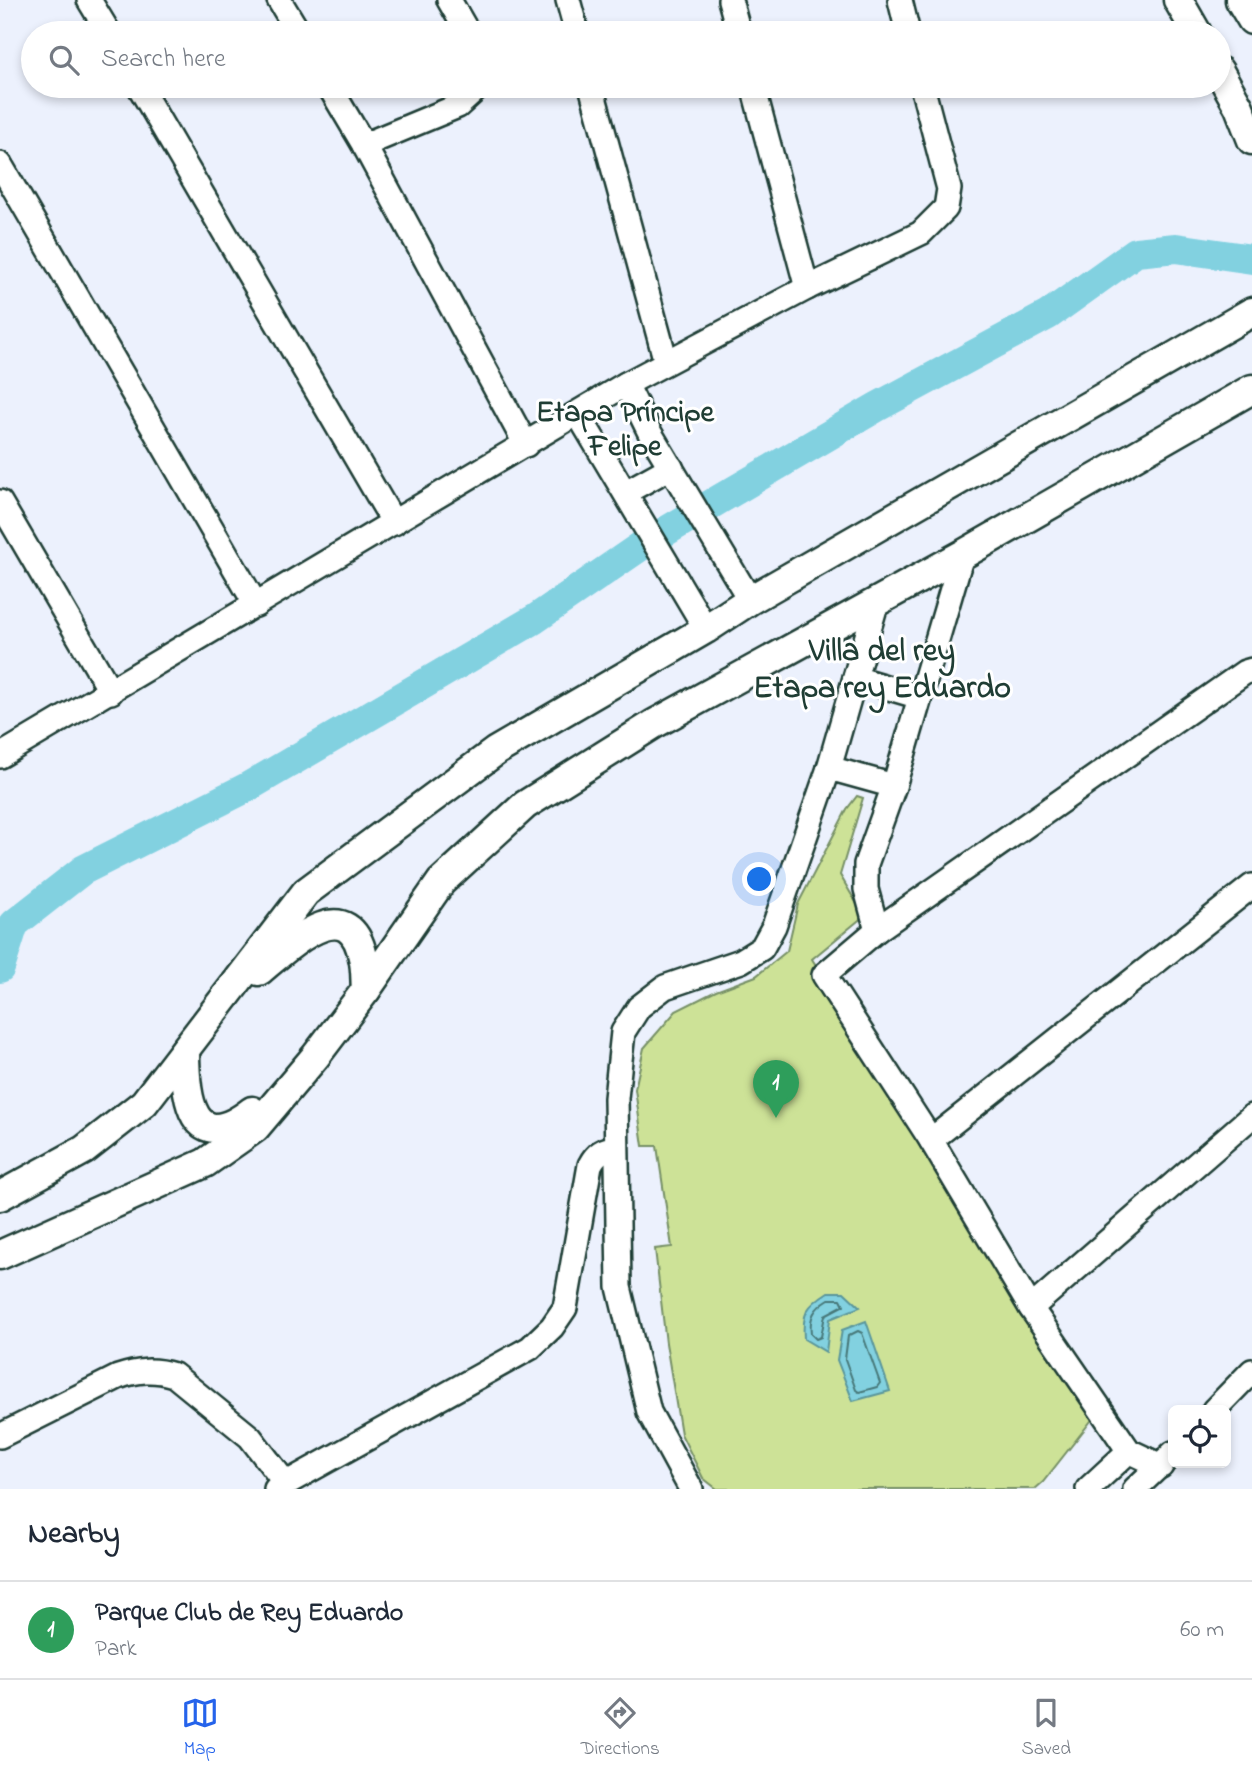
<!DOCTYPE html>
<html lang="en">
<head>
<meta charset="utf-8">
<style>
  :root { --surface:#fff; --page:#f2f2f3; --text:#1f2937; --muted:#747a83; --line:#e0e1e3; --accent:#2563eb }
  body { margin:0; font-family:"Indie Flower",sans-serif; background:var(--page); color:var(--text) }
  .controls { position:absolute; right:21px; bottom:21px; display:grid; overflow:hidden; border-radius:10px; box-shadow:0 4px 10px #0003 }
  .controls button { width:63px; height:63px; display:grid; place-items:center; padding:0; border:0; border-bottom:2px solid var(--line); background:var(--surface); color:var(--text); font:35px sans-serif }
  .you { position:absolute; left:760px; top:880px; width:24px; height:24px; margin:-18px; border:5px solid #fff; border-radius:50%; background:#1a73e8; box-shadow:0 0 0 10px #1a73e833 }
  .badge { display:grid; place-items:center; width:46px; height:46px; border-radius:50%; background:var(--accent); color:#fff; font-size:23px; font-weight:700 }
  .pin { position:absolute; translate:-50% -58px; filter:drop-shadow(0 2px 4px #0008) }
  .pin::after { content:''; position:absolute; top:37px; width:24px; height:21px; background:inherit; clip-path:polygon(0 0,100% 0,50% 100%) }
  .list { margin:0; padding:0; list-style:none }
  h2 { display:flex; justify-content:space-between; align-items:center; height:91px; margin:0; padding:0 28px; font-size:30px }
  h2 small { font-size:23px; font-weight:400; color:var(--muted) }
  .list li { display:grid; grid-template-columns:46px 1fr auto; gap:21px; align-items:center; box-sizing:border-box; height:98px; padding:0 28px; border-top:2px solid var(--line) }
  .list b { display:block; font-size:26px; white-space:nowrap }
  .list p { margin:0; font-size:23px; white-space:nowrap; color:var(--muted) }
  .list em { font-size:23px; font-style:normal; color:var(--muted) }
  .icon { flex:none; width:38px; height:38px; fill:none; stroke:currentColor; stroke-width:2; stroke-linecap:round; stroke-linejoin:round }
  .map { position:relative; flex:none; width:1252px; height:1489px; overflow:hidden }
  .search { position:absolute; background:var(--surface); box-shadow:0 4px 10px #0003; left:21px; right:21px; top:21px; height:77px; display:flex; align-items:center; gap:18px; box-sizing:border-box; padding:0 24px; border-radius:38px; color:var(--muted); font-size:26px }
  .sheet { height:189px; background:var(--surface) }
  nav { display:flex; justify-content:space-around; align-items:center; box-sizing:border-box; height:98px; border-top:2px solid var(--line); background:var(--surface); font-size:19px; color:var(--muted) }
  nav a { display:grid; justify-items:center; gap:4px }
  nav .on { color:var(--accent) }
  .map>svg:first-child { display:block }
</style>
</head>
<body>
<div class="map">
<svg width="1252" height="1489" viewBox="0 0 1252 1489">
  <rect width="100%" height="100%" fill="#ecf1fd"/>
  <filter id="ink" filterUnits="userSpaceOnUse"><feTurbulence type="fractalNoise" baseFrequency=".0143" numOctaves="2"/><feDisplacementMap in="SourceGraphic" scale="14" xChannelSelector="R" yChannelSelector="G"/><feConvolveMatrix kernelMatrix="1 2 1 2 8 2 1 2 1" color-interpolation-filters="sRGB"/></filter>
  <g filter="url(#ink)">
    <polygon fill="#cde297" stroke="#769066" stroke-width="2" points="857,796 863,798 840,875 864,916 812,959 1098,1412 1043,1482 1035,1489 717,1489 703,1478 681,1434 666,1343 655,1249 672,1247 657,1146 643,1146 635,1089 644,1048 676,1011 716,991 756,976 787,951 798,904 847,809"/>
    <g fill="#82d1e0" stroke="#5a969b" stroke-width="2">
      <path d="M828,1292H844L860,1307L830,1319L826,1352L804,1339C802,1313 806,1306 828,1292Z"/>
      <polygon points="866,1321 890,1391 853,1401 837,1360 842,1330"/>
    </g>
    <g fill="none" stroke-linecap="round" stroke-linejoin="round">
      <g stroke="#477879" stroke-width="2">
        <path d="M829,1299H841L844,1305L825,1315L821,1337L816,1339L811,1334C809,1317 814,1308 829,1299Z"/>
        <polygon points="858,1331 862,1333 880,1383 877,1387 859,1392 856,1390 845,1359 848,1336"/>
      </g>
      <polyline stroke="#82d1e0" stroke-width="30" points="0,968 14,924 83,870 246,788 383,708 535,619 641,546 720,499 877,407 1048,315 1136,252 1176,248 1252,259"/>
      <g stroke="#1f3d34" stroke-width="28">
        <g id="minor">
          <polyline points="89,0 109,33"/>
          <polyline points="279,0 299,33"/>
          <polyline points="449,0 468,33"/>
          <polyline points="568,0 577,33"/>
          <polyline points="730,0 739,33"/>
          <polyline points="900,0 908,33"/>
          <polyline points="139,86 394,523"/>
          <polyline points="329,86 364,145 526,445"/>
          <polyline points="591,86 666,362"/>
          <polyline points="753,86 807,288"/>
          <polyline points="364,145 458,106 480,86"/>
          <polyline points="0,164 256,605"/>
          <polyline points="626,384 650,433 750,600"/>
          <polyline points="578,414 706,629"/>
          <polyline points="626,492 671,467"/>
          <polyline points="0,502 111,692"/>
          <polyline points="855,678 920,697"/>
          <polyline points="0,756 626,384 807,288 921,233 946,208 949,189 922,86"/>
          <polyline points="829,768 894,786"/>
          <polyline points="877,930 866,889 866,864 894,786 962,555"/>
          <polyline points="931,1140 1252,886"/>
          <polyline points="1031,1308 1252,1116"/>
          <polyline points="1214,1410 1252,1371"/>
          <path d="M0,1436L118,1377C138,1370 154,1369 174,1375L250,1437L286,1484"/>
          <polyline points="1161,1466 1129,1451 1031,1308 931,1140 824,975 877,930 1245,672 1252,670"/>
          <path d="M276,1489L530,1348L552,1327L565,1308L590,1165C596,1153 603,1149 616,1148"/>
          <polyline points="691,1489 649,1412 619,1287 616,1098 623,1032 639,1007 665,987 741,961 762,948 774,926 829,768 877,601"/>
          <polyline points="1088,1489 1129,1451"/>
          <polyline points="1135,1489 1173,1453"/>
        </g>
      </g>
      <g stroke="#1f3d34" stroke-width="33">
        <g id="tertiary">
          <polyline points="1178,0 1197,33"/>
          <polyline points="1240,0 1252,20"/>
          <polyline points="1219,71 1239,107 1252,140"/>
          <path d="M259,971C287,948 348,887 363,957C366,968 365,980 366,990"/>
          <path d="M185,1050C185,1097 191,1158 252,1111"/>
          <polyline points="0,1196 84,1150 144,1103 306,892 496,751 706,629 750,600 1252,312"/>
          <polyline points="0,1255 205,1163 255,1128 315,1057 366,990 441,882 525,805 654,724 962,555 1252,389"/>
        </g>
      </g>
      <use href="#minor" stroke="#fff" stroke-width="23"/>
      <use href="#tertiary" stroke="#fff" stroke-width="28"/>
    </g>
  </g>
  <g text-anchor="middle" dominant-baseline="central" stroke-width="6" stroke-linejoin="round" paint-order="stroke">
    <g font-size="30" font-weight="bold" fill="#1f3d34" stroke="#fff">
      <text x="625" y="414">Etapa Príncipe<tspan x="625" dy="34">Felipe</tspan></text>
    </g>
    <g font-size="32" font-weight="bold" fill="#1f3d34" stroke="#fff">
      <text x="882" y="652">Villa del rey<tspan x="882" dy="37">Etapa rey Eduardo</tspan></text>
    </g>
  </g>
</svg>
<div class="controls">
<button><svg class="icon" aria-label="locate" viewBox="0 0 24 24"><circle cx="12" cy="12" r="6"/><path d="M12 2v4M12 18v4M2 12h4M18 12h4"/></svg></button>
</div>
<div class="you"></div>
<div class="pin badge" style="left:776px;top:1118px;background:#2e9e5b">1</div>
<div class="search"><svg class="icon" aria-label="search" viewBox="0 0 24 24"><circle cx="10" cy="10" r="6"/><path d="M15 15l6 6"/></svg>Search here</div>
</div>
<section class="sheet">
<h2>Nearby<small></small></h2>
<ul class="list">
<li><span class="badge" style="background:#2e9e5b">1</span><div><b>Parque Club de Rey Eduardo</b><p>Park</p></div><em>60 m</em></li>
</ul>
</section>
<nav>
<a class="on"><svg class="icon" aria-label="map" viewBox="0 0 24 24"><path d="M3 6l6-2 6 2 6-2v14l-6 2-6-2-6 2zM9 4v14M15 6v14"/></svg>Map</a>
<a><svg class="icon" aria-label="directions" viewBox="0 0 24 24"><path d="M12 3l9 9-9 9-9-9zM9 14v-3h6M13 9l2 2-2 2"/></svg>Directions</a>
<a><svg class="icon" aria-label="saved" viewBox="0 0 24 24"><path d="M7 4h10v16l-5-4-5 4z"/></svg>Saved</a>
</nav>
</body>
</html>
